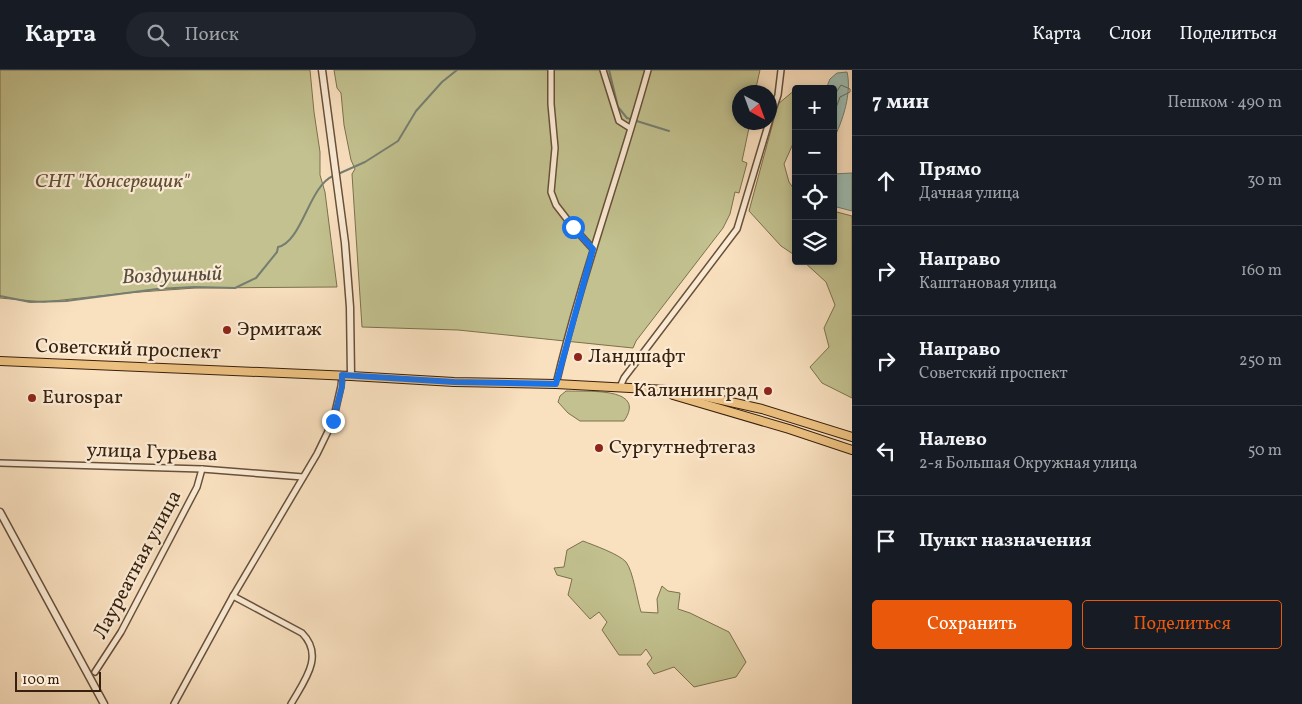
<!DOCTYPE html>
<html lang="ru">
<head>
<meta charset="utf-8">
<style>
  :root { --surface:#171b24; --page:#20242c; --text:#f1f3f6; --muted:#9ea1a6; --line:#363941; --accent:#ea580c }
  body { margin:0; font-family:Vollkorn,serif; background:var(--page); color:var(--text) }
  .controls { position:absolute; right:15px; top:15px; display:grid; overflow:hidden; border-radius:5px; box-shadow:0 2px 8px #0003 }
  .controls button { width:45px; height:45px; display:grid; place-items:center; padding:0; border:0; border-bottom:1px solid var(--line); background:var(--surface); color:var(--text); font:25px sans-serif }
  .compass { position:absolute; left:732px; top:15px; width:45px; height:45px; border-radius:50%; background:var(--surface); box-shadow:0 2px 8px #0003; rotate:139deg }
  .scale { position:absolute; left:15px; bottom:12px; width:86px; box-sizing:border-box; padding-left:5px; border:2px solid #38200e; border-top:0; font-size:14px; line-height:18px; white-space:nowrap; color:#38200e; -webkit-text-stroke:4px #fbebd5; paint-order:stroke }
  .stop { position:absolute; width:15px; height:15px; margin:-11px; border:4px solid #1a73e8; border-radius:50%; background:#fff }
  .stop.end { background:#1a73e8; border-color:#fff; box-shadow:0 1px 5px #0008 }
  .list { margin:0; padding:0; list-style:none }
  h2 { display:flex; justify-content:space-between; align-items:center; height:65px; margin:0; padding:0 20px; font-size:21px }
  h2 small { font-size:16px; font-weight:400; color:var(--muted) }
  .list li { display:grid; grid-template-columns:32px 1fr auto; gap:15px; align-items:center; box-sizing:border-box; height:90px; padding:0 20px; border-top:1px solid var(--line) }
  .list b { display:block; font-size:19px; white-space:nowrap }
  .list p { margin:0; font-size:16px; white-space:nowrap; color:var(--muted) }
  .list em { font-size:16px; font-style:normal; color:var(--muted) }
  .actions { display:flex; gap:10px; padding:15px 20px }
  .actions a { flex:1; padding:11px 0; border:1px solid var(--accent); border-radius:5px; text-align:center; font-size:18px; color:var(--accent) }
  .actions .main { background:var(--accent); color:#fff }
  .icon { flex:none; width:28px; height:28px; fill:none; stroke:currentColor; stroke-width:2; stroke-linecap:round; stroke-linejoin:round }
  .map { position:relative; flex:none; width:852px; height:634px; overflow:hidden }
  header { display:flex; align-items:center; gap:30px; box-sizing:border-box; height:70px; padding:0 25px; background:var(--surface); border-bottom:1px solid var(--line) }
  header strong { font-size:24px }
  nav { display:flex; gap:28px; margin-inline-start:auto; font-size:18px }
  .search { width:350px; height:45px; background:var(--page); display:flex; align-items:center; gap:12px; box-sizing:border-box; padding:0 18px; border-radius:28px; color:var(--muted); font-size:19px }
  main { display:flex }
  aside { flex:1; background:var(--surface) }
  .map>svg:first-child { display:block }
</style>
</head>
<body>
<header>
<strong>Карта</strong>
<div class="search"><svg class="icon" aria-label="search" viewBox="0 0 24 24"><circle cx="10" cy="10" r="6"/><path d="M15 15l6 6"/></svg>Поиск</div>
<nav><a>Карта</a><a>Слои</a><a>Поделиться</a></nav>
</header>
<main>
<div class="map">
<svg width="852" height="634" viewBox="0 0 852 634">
  <rect width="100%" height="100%" fill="#f9e0bf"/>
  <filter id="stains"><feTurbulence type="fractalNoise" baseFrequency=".004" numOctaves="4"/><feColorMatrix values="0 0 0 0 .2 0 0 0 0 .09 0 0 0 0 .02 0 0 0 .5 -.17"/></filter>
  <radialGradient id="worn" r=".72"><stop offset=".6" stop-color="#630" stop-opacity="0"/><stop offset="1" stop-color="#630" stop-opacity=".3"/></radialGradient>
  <g fill="#c2c18f" stroke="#7d704e">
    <polygon points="0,0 310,0 314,42 320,82 320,105 325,122 337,217 195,218 126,223 44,232 0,228"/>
    <polygon points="334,0 760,0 755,22 739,22 739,52 750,53 742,91 747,93 739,123 735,122 730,144 723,158 636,271 633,278 458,260 362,257 352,104 355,99 351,90 344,55 341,23 337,18"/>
    <polygon points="796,19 796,67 784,94 789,112 796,122 796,186 781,176 749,141 778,34"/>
    <polygon points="833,141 852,146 852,328 822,313 810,297 829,277 824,258 835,235 826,212 803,191 833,191"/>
    <path d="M566,321C585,322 648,316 624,351H580L568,343L558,332L560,326Z"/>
    <path d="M583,471C593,475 619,484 626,492C633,501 637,529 641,542L658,543L657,529L662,516L668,521L680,523L678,539L690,543L729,562L746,592L736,607L694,617L674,597L654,604L647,594L652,588L646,579L641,585H619L602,560L607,552L599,542L590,549L568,525L572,509L557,505L554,498L564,497L567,480Z"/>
  </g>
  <g fill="#9ebdb2" stroke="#757e70">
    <path d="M847,2C852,22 843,51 833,70V19H826L830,9L837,3Z"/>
    <polygon points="852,103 852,141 833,136 833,104"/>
  </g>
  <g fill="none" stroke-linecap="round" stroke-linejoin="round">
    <polyline stroke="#6b6e60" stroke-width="1" points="833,27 841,15 850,19 850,22 840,27 833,46"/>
    <g stroke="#757e70" stroke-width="2">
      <polyline points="609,0 618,37 627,48 669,61"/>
      <polyline points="338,104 365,92 398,71 416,41 442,12 457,0"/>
      <path d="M0,226L30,232L66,231L157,219L194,217L235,218L256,208L277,182L278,177C302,172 309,116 333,106"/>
    </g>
    <g stroke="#68503a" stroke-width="8">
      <g id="minor">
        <polyline points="551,0 551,34 555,78 551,122 556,135 573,157 593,179"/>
        <polyline points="603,0 619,51 630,58"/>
        <polyline points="769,51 778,25 781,0"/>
        <path d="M556,314C581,208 619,105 648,0"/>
        <polyline points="620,317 624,308 737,159 769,52"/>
        <polyline points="0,393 202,399 303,407"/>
        <path d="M233,526L302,563C325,586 304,611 291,634"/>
        <polyline points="95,602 121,562 197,417 202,399"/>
        <polyline points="174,634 233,526 317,384 333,351 341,316 342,305"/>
      </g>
    </g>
    <g stroke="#68503a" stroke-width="9">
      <g id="tertiary">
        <polyline points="322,0 345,173 350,237 351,306"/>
        <polyline points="0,442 104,634"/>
      </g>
    </g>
    <g stroke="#38200e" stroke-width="10">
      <g id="primary">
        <polyline points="0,291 351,306 454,312 556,314 667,320 690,323 762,339 852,367"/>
        <polyline points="673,325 789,359 852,380"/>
      </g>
    </g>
    <use href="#minor" stroke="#fbebd5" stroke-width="5"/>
    <use href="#tertiary" stroke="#fbebd5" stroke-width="6"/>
    <use href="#primary" stroke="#ecc080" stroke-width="8"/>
  </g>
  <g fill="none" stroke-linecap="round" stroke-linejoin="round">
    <polyline stroke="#1a73e8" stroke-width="6" points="333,351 342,316 342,305 454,312 556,314 593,179 573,157"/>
  </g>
  <g fill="#8f2418" stroke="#fbebd5" stroke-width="2">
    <circle cx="227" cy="260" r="5"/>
    <circle cx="578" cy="287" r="5"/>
    <circle cx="768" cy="321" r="5"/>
    <circle cx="32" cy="328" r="5"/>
    <circle cx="599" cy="378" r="5"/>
  </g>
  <g text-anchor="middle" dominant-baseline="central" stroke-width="4.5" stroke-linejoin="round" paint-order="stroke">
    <g font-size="20" font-style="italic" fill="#615035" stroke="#fbebd5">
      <text x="112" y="112">СНТ "Консервщик"</text>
    </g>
    <g font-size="20" fill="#38200e" stroke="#fbebd5" text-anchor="start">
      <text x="237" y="260">Эрмитаж</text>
      <text x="588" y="287">Ландшафт</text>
      <text x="758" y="321" text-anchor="end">Калининград</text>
      <text x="42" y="328">Eurospar</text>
      <text x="609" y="378">Сургутнефтегаз</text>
    </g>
    <g font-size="20" fill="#38200e" stroke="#fbebd5">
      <text transform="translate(128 280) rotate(2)">Советский проспект</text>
      <text transform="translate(152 383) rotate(2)">улица Гурьева</text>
      <text transform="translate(138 495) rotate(-62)">Лауреатная улица</text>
    </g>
    <g font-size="21" font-style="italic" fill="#574f3f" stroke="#fbebd5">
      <text transform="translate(172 206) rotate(-2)">Воздушный</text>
    </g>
  </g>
  <rect width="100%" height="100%" filter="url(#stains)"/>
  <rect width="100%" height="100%" fill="url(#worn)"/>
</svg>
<div class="controls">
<button>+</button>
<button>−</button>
<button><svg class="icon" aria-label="locate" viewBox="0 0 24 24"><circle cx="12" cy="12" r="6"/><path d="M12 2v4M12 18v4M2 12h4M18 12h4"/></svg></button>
<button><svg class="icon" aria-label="layers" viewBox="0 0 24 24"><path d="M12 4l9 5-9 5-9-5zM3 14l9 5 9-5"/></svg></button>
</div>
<svg class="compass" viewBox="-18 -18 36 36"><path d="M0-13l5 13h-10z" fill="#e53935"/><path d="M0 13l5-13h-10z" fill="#9ea1a6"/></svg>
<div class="scale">100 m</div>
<div class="stop" style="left:573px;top:157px"></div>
<div class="stop end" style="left:333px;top:351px"></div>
</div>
<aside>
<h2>7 мин<small>Пешком · 490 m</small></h2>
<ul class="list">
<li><svg class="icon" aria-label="ahead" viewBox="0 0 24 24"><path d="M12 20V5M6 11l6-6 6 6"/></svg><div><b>Прямо</b><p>Дачная улица</p></div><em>30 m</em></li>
<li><svg class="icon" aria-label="right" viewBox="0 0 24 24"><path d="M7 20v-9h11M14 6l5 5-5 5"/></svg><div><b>Направо</b><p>Каштановая улица</p></div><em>160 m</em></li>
<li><svg class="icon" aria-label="right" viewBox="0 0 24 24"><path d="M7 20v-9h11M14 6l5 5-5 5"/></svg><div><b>Направо</b><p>Советский проспект</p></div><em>250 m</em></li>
<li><svg class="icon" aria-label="left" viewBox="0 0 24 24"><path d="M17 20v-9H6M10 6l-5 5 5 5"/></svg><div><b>Налево</b><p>2-я Большая Окружная улица</p></div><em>50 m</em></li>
<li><svg class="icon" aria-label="arrive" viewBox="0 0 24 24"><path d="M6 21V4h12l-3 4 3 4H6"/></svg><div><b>Пункт назначения</b></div></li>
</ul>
<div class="actions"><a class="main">Сохранить</a><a>Поделиться</a></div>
</aside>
</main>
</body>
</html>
